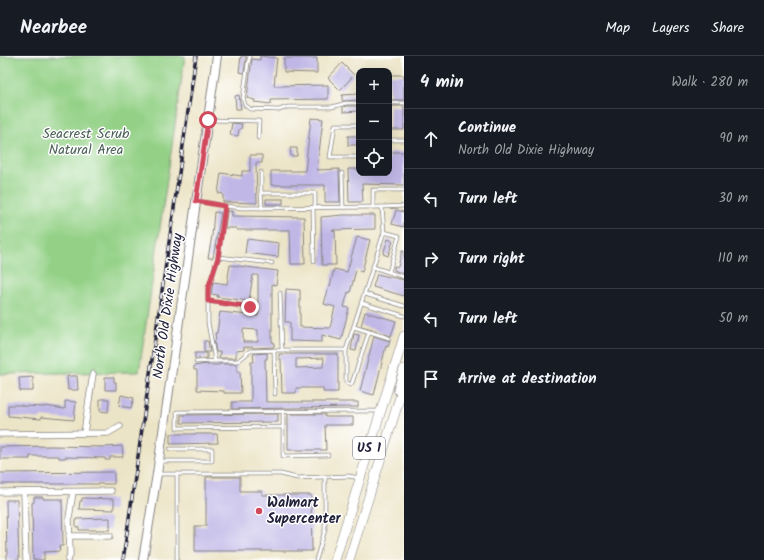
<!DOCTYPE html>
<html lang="en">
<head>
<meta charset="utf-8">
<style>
  :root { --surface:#171b24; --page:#242831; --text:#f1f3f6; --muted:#9ea1a6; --line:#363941 }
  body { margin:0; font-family:Kalam,sans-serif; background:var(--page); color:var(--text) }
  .controls { position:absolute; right:12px; top:12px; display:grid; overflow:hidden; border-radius:8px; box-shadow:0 4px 16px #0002 }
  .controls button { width:36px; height:36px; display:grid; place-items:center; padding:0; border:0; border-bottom:1px solid var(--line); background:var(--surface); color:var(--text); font:20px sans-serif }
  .stop { position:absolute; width:12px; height:12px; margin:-9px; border:3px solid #d1495b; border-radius:50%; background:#fff }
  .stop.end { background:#d1495b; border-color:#fff; box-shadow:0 1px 4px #0008 }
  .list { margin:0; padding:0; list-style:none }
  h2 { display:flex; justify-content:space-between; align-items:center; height:52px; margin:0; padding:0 16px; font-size:17px }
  h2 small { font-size:13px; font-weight:400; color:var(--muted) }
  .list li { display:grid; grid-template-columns:26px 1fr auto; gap:12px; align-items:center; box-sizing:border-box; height:60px; padding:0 16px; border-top:1px solid var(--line) }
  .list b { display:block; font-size:15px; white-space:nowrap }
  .list p { margin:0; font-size:13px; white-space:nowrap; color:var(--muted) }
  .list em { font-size:13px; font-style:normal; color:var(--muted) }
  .icon { flex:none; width:22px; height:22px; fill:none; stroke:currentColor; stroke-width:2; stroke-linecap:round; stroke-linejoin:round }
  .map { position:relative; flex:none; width:404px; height:504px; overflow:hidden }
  header { display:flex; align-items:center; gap:24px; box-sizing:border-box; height:56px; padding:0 20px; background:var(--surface); border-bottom:1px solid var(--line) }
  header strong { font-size:19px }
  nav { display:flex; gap:22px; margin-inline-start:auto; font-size:14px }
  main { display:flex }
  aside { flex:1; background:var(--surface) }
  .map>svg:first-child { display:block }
</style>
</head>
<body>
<header>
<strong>Nearbee</strong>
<nav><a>Map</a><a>Layers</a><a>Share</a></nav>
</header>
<main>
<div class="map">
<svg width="404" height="504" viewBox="0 0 404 504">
  <rect width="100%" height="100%" fill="#fff"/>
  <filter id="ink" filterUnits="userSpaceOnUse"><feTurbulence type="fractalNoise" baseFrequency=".025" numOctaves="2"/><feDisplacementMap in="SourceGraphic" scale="8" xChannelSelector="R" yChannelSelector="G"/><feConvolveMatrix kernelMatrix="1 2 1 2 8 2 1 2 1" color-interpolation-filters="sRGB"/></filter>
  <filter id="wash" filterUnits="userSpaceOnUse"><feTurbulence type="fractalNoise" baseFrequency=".012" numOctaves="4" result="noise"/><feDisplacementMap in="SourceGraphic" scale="16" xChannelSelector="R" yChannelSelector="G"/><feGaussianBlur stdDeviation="0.9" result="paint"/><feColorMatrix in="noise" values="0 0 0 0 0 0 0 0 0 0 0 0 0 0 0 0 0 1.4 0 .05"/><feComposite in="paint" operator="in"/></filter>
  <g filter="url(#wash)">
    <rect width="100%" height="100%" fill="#ece4c6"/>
    <polygon fill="#94d187" stroke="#5b7a61" points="0,0 185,0 139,316 0,318"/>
    <g id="blocks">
      <g fill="#c0b7e6" fill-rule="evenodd">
        <polygon points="241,0 246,0 246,2 244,17 239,16"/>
        <polygon points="260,0 277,2 274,30 328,29 328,43 271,44 271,48 254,46 255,44 247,42 252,3 260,4"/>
        <polygon points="284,2 317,2 317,17 284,16"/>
        <polygon points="342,7 354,19 340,34 328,22"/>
        <polygon points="389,19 404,19 404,44 390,44"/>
        <polygon points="359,38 359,44 343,45 342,44 342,39"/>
        <polygon points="239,39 241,53 236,53 235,40"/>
        <polygon points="346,50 359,50 359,55 343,56 343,51"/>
        <polygon points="390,50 404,50 404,74 389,74"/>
        <polygon points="311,62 323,63 317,114 339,113 340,146 325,146 325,129 271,129 271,115 305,115"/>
        <polygon points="232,67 242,68 241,73 239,73 238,80 230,79"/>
        <rect x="348" y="80" width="11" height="9"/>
        <polygon points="290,92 297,92 297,100 291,100"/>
        <polygon points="389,96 404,96 404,129 362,128 363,146 349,146 348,113 359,113 359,117 389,117"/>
        <polygon points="250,99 262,99 262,107 256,107 257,147 223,146 223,138 218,137 221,117 242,120 242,115 250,115"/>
        <rect x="266" y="143" width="17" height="5"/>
        <polygon points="396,154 404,156 404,171 392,168"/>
        <polygon points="227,155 232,155 232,160 304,161 305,208 291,208 290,174 237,174 237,172 225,172"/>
        <polygon points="214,156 221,157 213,202 208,202 212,180"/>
        <polygon points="343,159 375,159 375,173 332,174 335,175 336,209 322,209 321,161"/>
        <polygon points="357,181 370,184 362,216 356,214 350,237 348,236 344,251 349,252 341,284 322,279 322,286 290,285 290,266 285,266 286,233 300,234 300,271 330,272 335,251 324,248 329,230 330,231 334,213 347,216"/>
        <polygon points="247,183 279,187 278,201 245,197"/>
        <polygon points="388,183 393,185 388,200 383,198"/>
        <polygon points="402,195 404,195 404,218 394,214 394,210 398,211"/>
        <path d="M230,209L278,215L276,229L272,228V286H274V291L253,292V291H244V294L236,295V302H219L220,296H216L214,285L216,284L215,277H217L220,256L258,260V219H253L249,245L217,241L218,239L211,238L213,226L227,228ZM243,273L258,274V286H243Z"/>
        <polygon points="377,218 404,224 404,240 373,231"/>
        <polygon points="365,256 396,265 391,280 376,275 376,274 361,270"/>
        <polygon points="354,278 359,279 356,295 351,294"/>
        <polygon points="374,280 390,285 388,291 386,290 374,339 360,335"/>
        <polygon points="204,285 208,285 210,296 204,296"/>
        <polygon points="195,297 207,297 207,302 195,303"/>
        <polygon points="267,297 267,303 265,303 266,346 358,346 358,351 232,353 232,346 251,346 251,306 254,306 253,298"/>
        <path d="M279,298H338V336H323V332H296V337H282L281,303H279ZM324,302L323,311L296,312V303Z"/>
        <polygon points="207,308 207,309 219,309 219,308 236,308 235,309 237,309 237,316 240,316 241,337 224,337 224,335 197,334 197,314 194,314 194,310"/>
        <polygon points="67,320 77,320 78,334 68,334"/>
        <polygon points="33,321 33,335 20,335 19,322"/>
        <polygon points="105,321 114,321 114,326 116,326 116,334 105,334"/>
        <polygon points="121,339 134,342 131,352 119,350"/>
        <polygon points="100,343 109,343 108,356 100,355"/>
        <polygon points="65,345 76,346 74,364 41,361 41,363 8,360 8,349 22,349 22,350 45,351 45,350 65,353"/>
        <polygon points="278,358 278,366 181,367 181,359"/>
        <polygon points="288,358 325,358 325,361 353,361 353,369 325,369 326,394 288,394"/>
        <polygon points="170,378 217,378 218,387 170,388"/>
        <polygon points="51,390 105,391 122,390 123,401 110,401 110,404 105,404 105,402 65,401 65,402 59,402 59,400 30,400 30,403 0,403 0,391"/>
        <polygon points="114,416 114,428 0,428 0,417"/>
        <polygon points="206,421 240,421 240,435 262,435 262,439 311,439 312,495 195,495 195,470 206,470"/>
        <polygon points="34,441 43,441 43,443 62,443 63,490 59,490 60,495 44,496 44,504 33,504 32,447 34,446"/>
        <polygon points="82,442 114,443 114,454 79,453 80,445 82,445"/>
        <polygon points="6,444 17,444 19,504 7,504"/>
        <polygon points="110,462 110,474 79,474 79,471 76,471 76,463"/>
      </g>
    </g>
  </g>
  <g filter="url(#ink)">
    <use href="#blocks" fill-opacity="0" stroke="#878380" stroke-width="1"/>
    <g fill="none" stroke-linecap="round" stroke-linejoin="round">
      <g stroke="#878380" stroke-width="4.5">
        <g id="lane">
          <polyline points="250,0 248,7 243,42 245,49 250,53 279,54 288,51 332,51 346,47 359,47"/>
          <polyline points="389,47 404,47"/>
          <polyline points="209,64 259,65 258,82"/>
          <polyline points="359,69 335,69 330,101 359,101"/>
          <polyline points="389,84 404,84"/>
          <polyline points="261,116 261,137 315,137 315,151"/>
          <polyline points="342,117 343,151"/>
          <polyline points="261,137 262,152"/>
          <polyline points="225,150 242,152 382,151"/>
          <polyline points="313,151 314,205"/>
          <polyline points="373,151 373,134 404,134"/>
          <polyline points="384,176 382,151 404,150"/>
          <polyline points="218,201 272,207"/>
          <polyline points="373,211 384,176 399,180 389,216"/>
          <polyline points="365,238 404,250"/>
          <polyline points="208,245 250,251"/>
          <polyline points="362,247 404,260"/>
          <polyline points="354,271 389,282"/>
          <polyline points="274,294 275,338"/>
          <polyline points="282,294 346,294 373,211 404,221"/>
          <polyline points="346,294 346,326 350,329 352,327 369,276"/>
          <polyline points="215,305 238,305 250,295 282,294 280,237"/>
          <polyline points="196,306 215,305 208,267 208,233 218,202 225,150 198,145"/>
          <polyline points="283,355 283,371 177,372 177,356 379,355"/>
          <polyline points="283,371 283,400 328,399"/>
          <polyline points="159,405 212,405 212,393 170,393"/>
          <polyline points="157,418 281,418 297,422 349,420 359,422"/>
          <polyline points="177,504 177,418"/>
          <polyline points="316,504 325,474 325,421"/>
        </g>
      </g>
      <g stroke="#878380" stroke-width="7">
        <g id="street">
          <polyline points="84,377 93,318"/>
          <polyline points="0,378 108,377 120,370"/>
          <polyline points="0,436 111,435"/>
          <polyline points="24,436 26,504"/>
          <polyline points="69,480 110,480"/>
          <polyline points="68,504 70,499 69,462 73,436"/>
        </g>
      </g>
      <g stroke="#878380" stroke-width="10">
        <polyline id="secondary" points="143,504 157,418 217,0"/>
      </g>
      <g stroke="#878380" stroke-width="10">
        <g id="primary">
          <polyline points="398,334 404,313"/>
          <polyline points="335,504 404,280"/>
          <polyline points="349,504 404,328"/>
        </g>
      </g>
      <use href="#lane" stroke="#fff" stroke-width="3"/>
      <use href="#street" stroke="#fff" stroke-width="5.5"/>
      <use href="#secondary" stroke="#fff" stroke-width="8"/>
      <use href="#primary" stroke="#fff" stroke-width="9"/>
      <g stroke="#22223b" stroke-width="3.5">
        <polyline id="rail" points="123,504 196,0"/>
      </g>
      <use href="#rail" stroke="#fff" stroke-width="2" stroke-dasharray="6" stroke-linecap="butt"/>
    </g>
  </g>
  <g fill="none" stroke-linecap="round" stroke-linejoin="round" filter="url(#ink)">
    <polyline stroke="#d1495b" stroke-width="5" points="208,64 196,145 225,150 218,202 208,233 208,245 250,251"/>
  </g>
  <circle fill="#d1495b" stroke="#fff" stroke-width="1.5" cx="259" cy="455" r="4"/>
  <g text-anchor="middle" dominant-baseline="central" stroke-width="3" stroke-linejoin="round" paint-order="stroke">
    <rect fill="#fff" stroke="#646476" stroke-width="1" x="353" y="381" width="32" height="22" rx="3"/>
    <g font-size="13" font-weight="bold" fill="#22223b">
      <text x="369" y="392">US 1</text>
    </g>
    <g font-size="14" fill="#4a5f56" stroke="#fff">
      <text x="86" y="78">Seacrest Scrub<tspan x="86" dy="16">Natural Area</tspan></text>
    </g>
    <g font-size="14" fill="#22223b" stroke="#fff">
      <text transform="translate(168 250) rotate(-82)">North Old Dixie Highway</text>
    </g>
    <g font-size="14" font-weight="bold" fill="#22223b" stroke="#fff" text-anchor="start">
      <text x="267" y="447">Walmart<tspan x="267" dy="16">Supercenter</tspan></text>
    </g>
  </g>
</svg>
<div class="controls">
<button>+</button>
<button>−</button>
<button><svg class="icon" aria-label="locate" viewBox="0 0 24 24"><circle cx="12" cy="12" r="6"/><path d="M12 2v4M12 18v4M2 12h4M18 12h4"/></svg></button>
</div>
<div class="stop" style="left:208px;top:64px"></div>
<div class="stop end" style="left:250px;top:251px"></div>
</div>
<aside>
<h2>4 min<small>Walk · 280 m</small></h2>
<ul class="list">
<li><svg class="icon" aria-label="ahead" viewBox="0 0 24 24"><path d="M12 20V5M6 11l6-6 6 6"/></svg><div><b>Continue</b><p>North Old Dixie Highway</p></div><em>90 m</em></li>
<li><svg class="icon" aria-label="left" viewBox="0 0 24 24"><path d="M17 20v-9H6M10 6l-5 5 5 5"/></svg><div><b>Turn left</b></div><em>30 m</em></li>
<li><svg class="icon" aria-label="right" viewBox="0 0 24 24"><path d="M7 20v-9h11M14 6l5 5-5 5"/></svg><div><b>Turn right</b></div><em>110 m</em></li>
<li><svg class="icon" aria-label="left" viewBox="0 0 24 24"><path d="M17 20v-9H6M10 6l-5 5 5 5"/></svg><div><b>Turn left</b></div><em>50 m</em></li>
<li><svg class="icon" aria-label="arrive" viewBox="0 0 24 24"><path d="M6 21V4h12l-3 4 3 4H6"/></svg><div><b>Arrive at destination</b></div></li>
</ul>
</aside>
</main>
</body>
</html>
